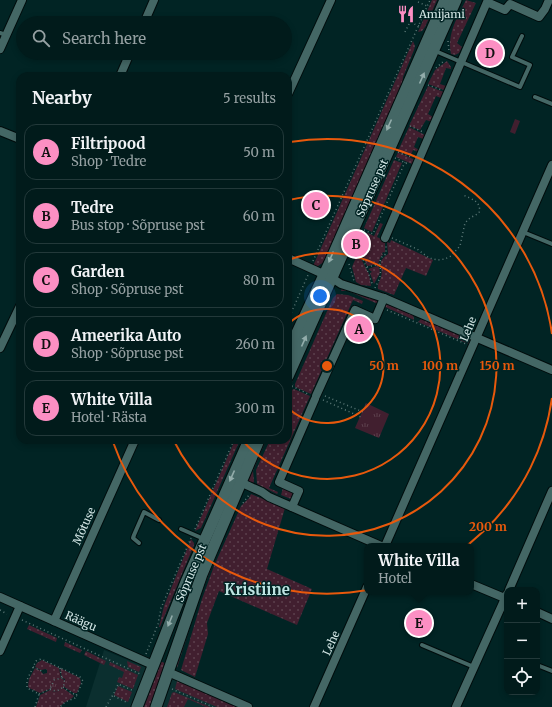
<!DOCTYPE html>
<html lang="en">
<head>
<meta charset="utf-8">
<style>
  :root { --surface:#011b1b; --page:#0b2424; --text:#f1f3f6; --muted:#96a1a3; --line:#23393a; --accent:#fc8fc3 }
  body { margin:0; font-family:Merriweather,serif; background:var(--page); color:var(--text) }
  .controls { position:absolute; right:12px; bottom:12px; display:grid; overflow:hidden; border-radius:8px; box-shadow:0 2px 6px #0003 }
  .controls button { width:36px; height:36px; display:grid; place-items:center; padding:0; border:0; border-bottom:1px solid var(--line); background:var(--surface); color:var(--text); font:20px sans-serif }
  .you { position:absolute; left:320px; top:296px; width:14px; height:14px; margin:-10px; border:3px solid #fff; border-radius:50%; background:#1a73e8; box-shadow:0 0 0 6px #1a73e833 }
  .badge { display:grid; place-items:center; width:26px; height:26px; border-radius:50%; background:var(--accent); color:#111; font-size:13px; font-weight:700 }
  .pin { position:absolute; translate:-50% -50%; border:2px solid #fff; box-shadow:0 1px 4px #0006 }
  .popup { position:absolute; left:364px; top:543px; width:110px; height:52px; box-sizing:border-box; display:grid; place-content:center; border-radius:8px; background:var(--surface); filter:drop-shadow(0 1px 3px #0005); font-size:13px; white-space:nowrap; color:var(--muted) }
  .popup b { font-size:15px; color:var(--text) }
  .popup::after { content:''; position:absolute; left:50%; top:100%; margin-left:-8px; border:8px solid transparent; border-top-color:var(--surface) }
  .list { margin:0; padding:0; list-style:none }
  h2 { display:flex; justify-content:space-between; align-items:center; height:52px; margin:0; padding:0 16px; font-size:17px }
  h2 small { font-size:13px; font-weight:400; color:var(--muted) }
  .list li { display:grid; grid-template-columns:26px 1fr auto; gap:12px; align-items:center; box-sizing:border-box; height:56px; margin:0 8px 8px; padding:0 8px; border:1px solid var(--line); border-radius:12px }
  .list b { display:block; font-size:15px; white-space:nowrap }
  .list p { margin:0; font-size:13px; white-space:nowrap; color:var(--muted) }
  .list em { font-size:13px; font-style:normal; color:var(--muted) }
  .icon { flex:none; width:22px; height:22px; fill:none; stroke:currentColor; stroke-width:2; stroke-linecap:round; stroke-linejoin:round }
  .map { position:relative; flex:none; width:552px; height:707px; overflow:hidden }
  .search { position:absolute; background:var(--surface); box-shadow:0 2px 6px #0003; left:16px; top:16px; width:276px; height:44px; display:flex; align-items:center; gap:10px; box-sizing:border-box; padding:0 14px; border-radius:22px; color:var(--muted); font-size:15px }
  .panel { position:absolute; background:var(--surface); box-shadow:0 2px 6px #0003; left:16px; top:72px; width:276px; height:372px; border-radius:12px }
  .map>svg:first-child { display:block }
</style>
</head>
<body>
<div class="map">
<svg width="552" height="707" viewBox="0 0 552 707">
  <defs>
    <pattern id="grass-dots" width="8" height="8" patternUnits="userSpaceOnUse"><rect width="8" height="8" fill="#411f2f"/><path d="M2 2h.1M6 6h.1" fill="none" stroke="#5c404d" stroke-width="1.8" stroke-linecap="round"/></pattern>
    <pattern id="park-tufts" width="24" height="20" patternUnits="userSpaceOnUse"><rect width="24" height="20" fill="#411f2f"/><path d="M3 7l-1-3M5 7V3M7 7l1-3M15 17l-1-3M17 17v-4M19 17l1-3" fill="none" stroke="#5c404d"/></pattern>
  </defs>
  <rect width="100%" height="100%" fill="#012424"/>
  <polygon fill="#0b2f2f" points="104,650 171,678 240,707 86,707"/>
  <g fill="url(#grass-dots)">
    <polygon points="432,0 437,0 425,27 422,31 418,32"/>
    <path d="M466,0L476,3L457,43L462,47L459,53L455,55L451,54C447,33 457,18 466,0Z"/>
    <polygon points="413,41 415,46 414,50 403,77 402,88 324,262 318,266 313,266"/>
    <polygon points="447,61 451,67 451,69 446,68 440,84 446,86 444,90 428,84 435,70"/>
    <polygon points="428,86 444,92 441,98 436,96 428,114 433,117 432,122 426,120 420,130 409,126"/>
    <polygon points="409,127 427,136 426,140 418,137 414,147 419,150 418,152 413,150 411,155 409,155 398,151"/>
    <polygon points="398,152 415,160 412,164 396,157"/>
    <polygon points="394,160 402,163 372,232 364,228"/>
    <polygon points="380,223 383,224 377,237 385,241 385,253 384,252 382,253 383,255 381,256 378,264 367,266 360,249 366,234 368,233 374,236"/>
    <path d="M391,240L433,260L426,276L406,268L394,295L378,289C377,284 380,281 381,277C384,266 375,263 388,254L387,242L390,243Z"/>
    <polygon points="358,253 369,274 371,286 361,285 356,282 352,267"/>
    <polygon points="377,266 379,267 380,273 374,284 370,273 372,272 368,269"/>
    <polygon points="342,288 377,300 378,304 348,291 341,291"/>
    <polygon points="337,294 348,295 363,301 362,304 353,300 311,394 295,387 295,384 328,309 333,298"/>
    <polygon points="327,300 328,301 288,391 288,384"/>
    <polygon points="385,304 413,314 414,320 383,306"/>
    <polygon points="421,319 469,338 471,345 418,322"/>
    <polygon points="294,389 310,396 269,488 278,492 277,494 257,484 256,470 270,440 288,440 288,399 292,390"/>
    <polygon points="235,440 240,440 201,528 195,531"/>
    <polygon points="263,440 266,440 253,471 254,481 253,484 248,482 247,479"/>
    <polygon points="283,488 292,492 293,494 291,499 281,495"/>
    <polygon points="251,494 285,508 267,569 312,589 297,625 219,591 207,623 208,634 195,677 181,670 202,599 214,566 241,506 249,498"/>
    <polygon points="230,522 199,599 177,668 176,664 218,544"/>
    <polygon points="191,539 194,543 194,545 160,627 159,627 164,606"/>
    <polygon points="29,625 57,638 56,642 27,629"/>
    <polygon points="65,642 82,650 80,653 64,646"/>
    <polygon points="86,651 106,661 104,665 84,655"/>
    <polygon points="42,660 59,668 61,678 56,679 50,686 50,689 40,693 29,688 28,686 29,679 35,668 41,671 43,674 47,673 47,670 46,669 41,670 35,667 37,663"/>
    <polygon points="127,661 141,667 139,672 128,667"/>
    <polygon points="110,662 138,675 133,689 117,682 119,677 122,678 124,672 109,665"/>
    <polygon points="161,662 163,662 165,664 151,707 144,707"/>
    <polygon points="60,668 80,678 81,683 77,693 74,693 64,687 65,679 62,678"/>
    <polygon points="177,681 180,681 237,707 217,707 175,689"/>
    <polygon points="118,686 132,692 128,702 114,695"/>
    <path d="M63,688L74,696C70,701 64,701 60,707H36L40,695L50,690C54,693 60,691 63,688Z"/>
    <polygon points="174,692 210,707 206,707 188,699 184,707 167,707 172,693"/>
  </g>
  <g fill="url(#park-tufts)">
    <polygon points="515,119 520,121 515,134 510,132"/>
    <polygon points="366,403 389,414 379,438 355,428"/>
    <path d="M61,678L66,681C65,689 59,693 51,691C47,683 54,679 61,678Z"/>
  </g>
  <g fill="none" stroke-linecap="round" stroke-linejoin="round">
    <g stroke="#000c0c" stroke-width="6">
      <g id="service">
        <polyline points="0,33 6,35"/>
        <polyline points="433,50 520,87 530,65 512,57 522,36"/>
        <polyline points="535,97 552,104"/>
        <polyline points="523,232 552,244"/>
        <polyline points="181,529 204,539"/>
        <polyline points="139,543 133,538 134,535 144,512 159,520"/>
        <polyline points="422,645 474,667"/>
        <polyline points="537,665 552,671"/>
      </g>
    </g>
    <g stroke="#000c0c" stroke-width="10">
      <g id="minor">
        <polyline points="144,23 154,0"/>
        <polyline points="0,49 22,0"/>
        <polyline points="120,76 130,53"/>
        <polyline points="288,94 331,0"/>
        <polyline points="0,131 20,139"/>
        <polyline points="385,238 487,2 505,10 510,4 539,17 545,9 549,0"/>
        <polyline points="288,258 332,278 341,284 384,298 552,370"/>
        <polyline points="0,348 20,306"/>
        <polyline points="316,396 355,310 375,319 384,298"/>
        <polyline points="240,482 262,492 269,497 381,546"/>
        <polyline points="292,507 299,491 279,482 315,399"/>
        <polyline points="385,546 552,165"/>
        <polyline points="471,584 507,599"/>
        <polyline points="509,590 552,491"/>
        <polyline points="0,597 153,665"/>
        <polyline points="537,612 552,619"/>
        <polyline points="54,621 135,440"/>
        <polyline points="0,651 20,606"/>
        <polyline points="168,672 248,707"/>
        <polyline points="314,707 367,587"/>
        <polyline points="456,707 507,594"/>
      </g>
    </g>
    <g stroke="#000c0c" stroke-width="13">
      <g id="secondary">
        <polyline points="288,352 330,262 445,0"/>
        <polyline points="288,376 456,0"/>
        <polyline points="137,707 186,582 249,440"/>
        <polyline points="156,707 202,574 259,440"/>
      </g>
    </g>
    <g stroke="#5d7978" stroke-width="1.5" stroke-dasharray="1 3" stroke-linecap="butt">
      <polyline points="418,2 427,6"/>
      <polyline points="405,32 410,22 419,26"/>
      <polyline points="448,41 449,51"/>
      <polyline points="436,68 445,60"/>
      <polyline points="428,85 442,90"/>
      <polyline points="410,126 423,132"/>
      <polyline points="398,152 411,157"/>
      <polyline points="395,158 408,164"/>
      <polyline points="364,230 373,234 405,162"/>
      <path d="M392,238L417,249L429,258L438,260L445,259L451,256L460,246L465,223L470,218L479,213C482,202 472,199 463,195"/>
      <polyline points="357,245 365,264 373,286"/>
      <polyline points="313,261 430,0"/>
      <polyline points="349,264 354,281"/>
      <polyline points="367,267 380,264"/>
      <path d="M375,288C377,284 380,279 380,275C382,266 376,259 386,254V246"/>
      <polyline points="387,310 466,344"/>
      <polyline points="288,320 308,275"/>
      <polyline points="292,386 308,394"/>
      <polyline points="288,395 293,384"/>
      <polyline points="325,396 363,412"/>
      <polyline points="323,400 361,417"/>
      <polyline points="243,503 249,495"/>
      <polyline points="195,529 234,440"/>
      <polyline points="0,610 7,614"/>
      <polyline points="22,620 140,674"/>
      <polyline points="146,654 158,624 161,608 191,538"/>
      <polyline points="33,667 44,672"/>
      <polyline points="60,668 62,678"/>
      <polyline points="63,687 77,696"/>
      <polyline points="172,689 213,707"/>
      <path d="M39,694L50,689C57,693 63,689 65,682L62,678L54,680L50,689"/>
      <polyline points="114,696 128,703"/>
      <polyline points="35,707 39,694 27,688 27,680 36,661 41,659 80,677 83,681 75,698 65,702 60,707"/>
      <path d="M106,707C110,699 115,693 118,684L134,691"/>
    </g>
    <use href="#service" stroke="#446765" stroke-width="4"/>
    <use href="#minor" stroke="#446765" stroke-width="8"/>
    <use href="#secondary" stroke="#446765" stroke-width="11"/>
  </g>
  <defs><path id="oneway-solid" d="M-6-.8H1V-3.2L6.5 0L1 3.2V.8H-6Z"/></defs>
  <g fill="#93adab">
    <use href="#oneway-solid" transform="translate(422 78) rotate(-66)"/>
    <use href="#oneway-solid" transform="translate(389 125) rotate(114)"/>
    <use href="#oneway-solid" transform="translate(331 257) rotate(113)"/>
    <use href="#oneway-solid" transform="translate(304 341) rotate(-66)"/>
    <use href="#oneway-solid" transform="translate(232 476) rotate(114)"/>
    <use href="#oneway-solid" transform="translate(170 621) rotate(112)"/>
  </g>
  <g fill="none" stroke="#e8590c" stroke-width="2">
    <path d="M288 324A57 57 0 1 1 288 408"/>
    <path d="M288 260A113 113 0 1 1 242 440"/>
    <path d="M289 200A170 170 0 1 1 174 441"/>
    <path d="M552 398A227 227 0 0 1 113 442M290 142A227 227 0 0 1 552 334"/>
  </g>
  <defs>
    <g id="restaurant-bare" transform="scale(1.38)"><path d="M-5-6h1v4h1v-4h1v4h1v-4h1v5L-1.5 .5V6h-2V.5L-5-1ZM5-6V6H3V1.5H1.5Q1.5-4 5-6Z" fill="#fc8fc3" stroke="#012424" stroke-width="2.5" paint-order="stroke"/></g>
  </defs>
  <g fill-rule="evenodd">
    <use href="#restaurant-bare" x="406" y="14"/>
  </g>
  <g text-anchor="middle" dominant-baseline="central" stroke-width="3" stroke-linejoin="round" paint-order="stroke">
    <g font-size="11" fill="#d3e6e5" stroke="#012424" text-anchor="start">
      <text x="419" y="14">Amijami</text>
    </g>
    <g font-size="11" fill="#d3e6e5" stroke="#012424">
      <text transform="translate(372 188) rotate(-66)">Sõpruse pst</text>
      <text transform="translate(468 329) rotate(-68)">Lehe</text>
      <text transform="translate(84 526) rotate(-66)">Mõtuse</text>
      <text transform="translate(191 573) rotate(-67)">Sõpruse pst</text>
      <text transform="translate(81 621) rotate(24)">Räägu</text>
      <text transform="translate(331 643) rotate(-66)">Lehe</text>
    </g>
    <g font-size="15" font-weight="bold" fill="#bee4e2" stroke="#012424">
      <text x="257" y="589">Kristiine</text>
    </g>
  </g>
  <circle cx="327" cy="366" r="6" fill="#e8590c" stroke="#012424" stroke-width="2"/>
  <g font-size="12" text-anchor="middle" font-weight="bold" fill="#e8590c" stroke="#012424" stroke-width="3" stroke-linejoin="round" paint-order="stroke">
    <text x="384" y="370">50 m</text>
    <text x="440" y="370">100 m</text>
    <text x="497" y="370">150 m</text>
    <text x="488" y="531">200 m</text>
  </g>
</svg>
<div class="controls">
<button>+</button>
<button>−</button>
<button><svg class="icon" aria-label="locate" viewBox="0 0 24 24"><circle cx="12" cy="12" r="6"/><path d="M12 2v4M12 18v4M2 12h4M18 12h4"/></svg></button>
</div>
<div class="you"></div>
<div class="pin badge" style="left:359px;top:329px">A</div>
<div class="pin badge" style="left:356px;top:244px">B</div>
<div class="pin badge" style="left:316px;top:205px">C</div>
<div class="pin badge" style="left:490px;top:53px">D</div>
<div class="pin badge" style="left:419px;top:623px">E</div>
<div class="popup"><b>White Villa</b>Hotel</div>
<div class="search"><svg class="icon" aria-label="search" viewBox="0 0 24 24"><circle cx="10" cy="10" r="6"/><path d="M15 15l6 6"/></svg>Search here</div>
<section class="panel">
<h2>Nearby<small>5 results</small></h2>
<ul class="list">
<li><span class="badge">A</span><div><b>Filtripood</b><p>Shop · Tedre</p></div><em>50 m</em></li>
<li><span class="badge">B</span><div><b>Tedre</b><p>Bus stop · Sõpruse pst</p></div><em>60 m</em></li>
<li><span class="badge">C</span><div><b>Garden</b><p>Shop · Sõpruse pst</p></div><em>80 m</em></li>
<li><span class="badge">D</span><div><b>Ameerika Auto</b><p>Shop · Sõpruse pst</p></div><em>260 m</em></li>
<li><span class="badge">E</span><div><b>White Villa</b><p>Hotel · Rästa</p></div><em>300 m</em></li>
</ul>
</section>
</div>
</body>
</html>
